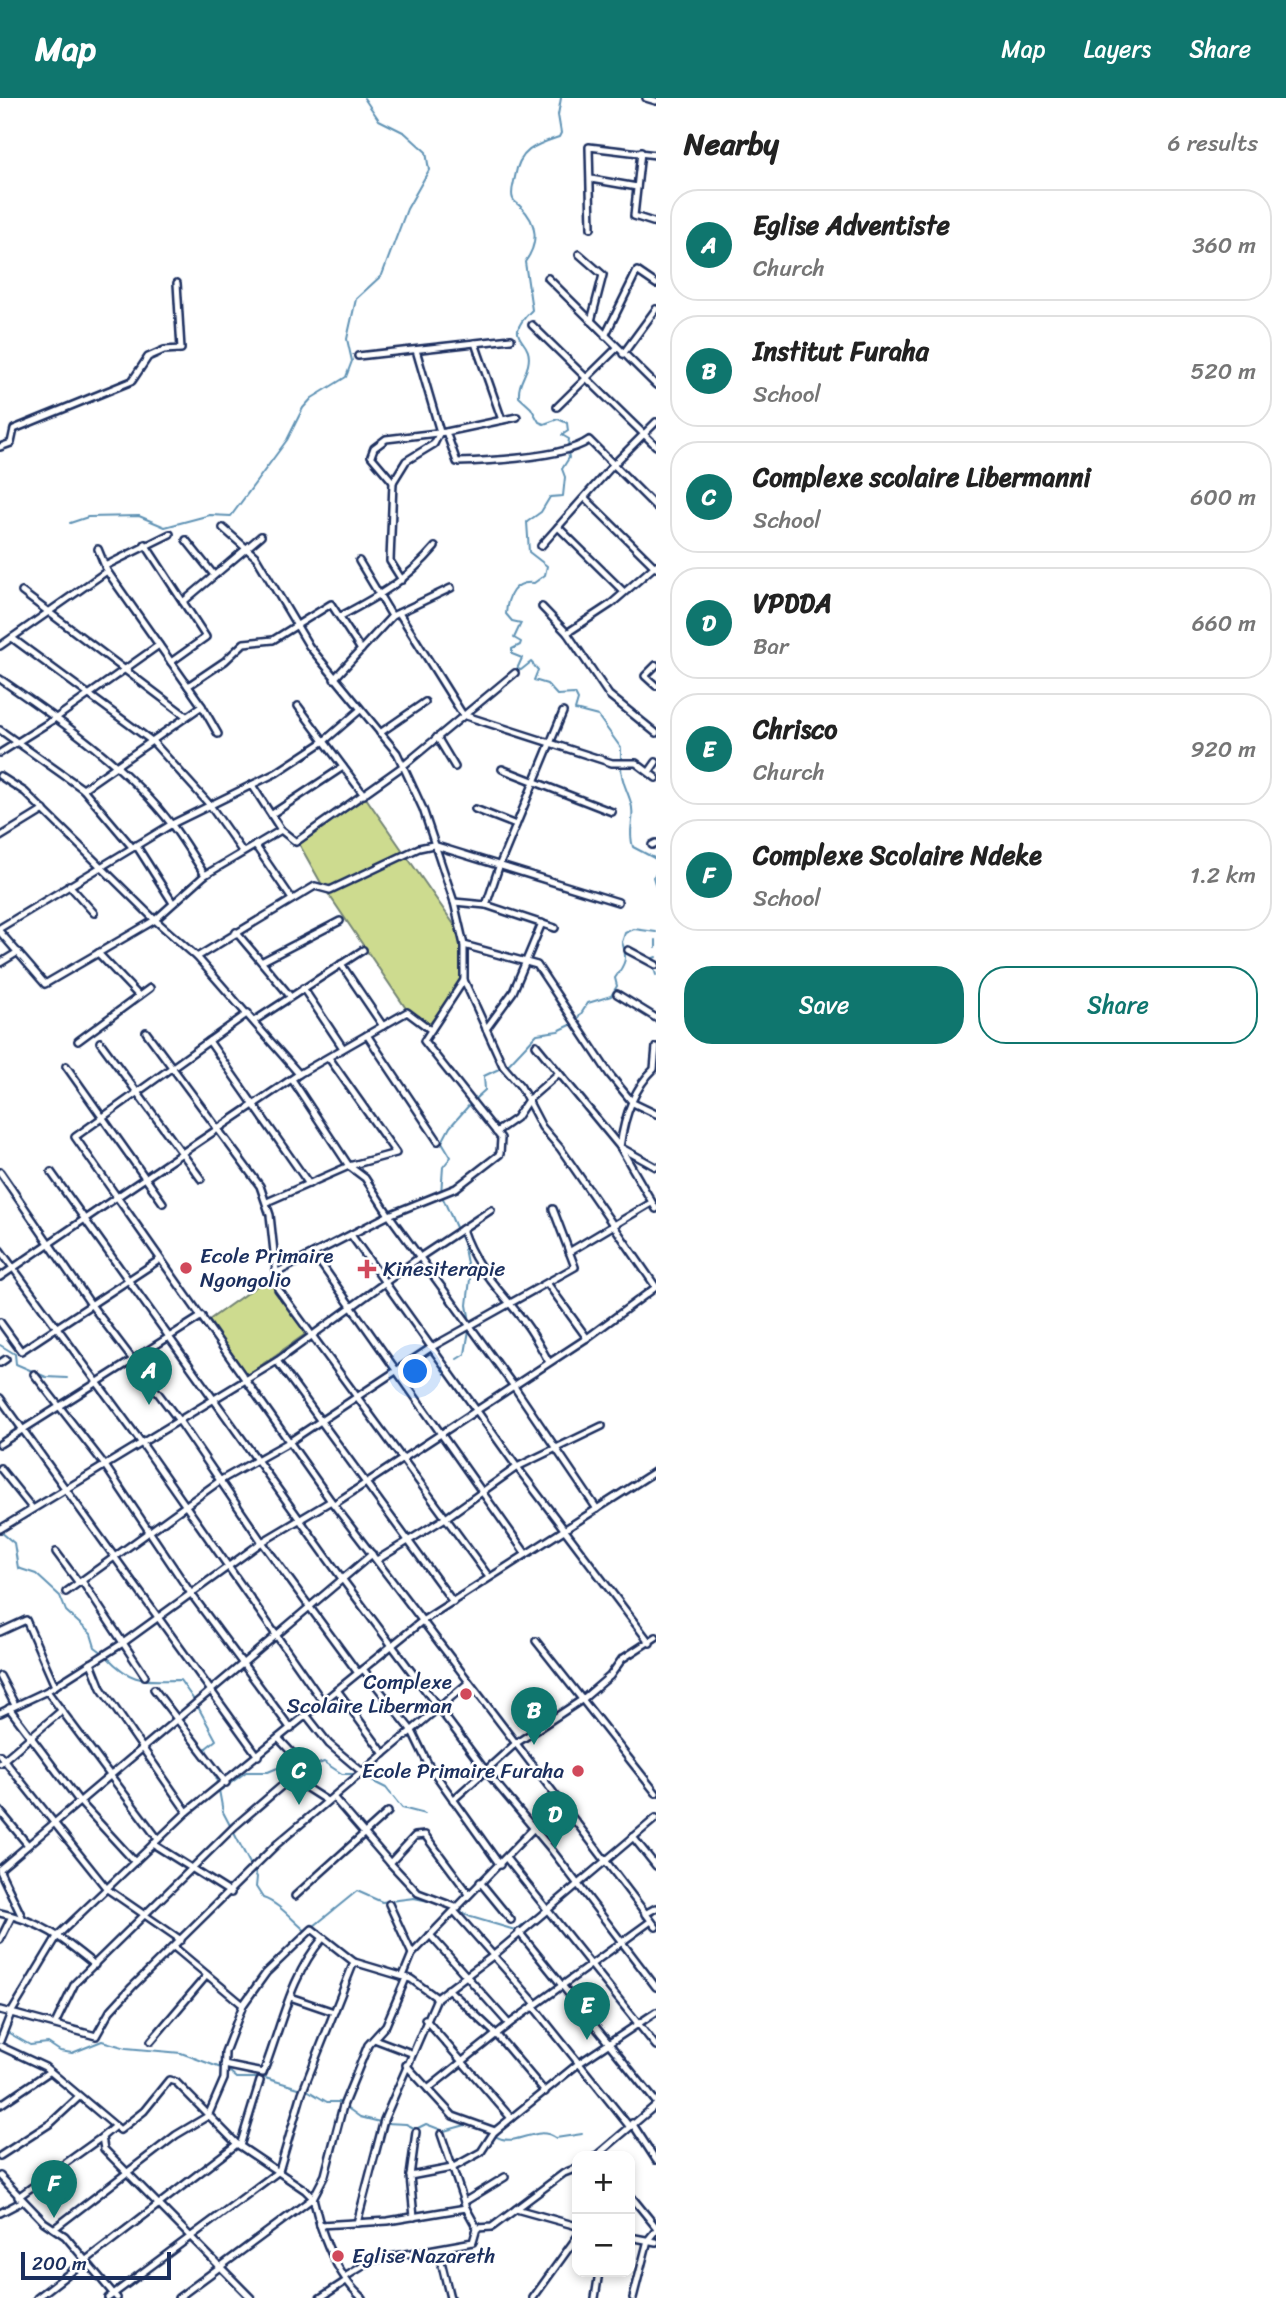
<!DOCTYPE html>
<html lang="en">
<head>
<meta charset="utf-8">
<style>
  :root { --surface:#fff; --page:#f6f6f6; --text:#222; --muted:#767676; --line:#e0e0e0; --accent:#0f766e }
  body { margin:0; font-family:Sriracha,sans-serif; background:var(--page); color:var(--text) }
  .controls { position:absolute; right:21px; bottom:21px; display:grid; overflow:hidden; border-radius:14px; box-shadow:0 4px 10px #0003 }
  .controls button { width:63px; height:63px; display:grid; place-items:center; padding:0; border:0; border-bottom:2px solid var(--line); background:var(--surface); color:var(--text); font:35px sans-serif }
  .scale { position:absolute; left:21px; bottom:18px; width:150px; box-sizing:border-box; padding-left:7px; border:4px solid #1b2f5e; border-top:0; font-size:19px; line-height:24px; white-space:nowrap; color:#1b2f5e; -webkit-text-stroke:5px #fff; paint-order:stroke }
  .you { position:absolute; left:416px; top:1274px; width:24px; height:24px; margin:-18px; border:5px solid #fff; border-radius:50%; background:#1a73e8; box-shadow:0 0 0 10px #1a73e833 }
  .badge { display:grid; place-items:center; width:46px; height:46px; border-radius:50%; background:var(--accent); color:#fff; font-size:23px; font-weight:700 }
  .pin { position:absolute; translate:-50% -58px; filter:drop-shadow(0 2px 4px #0008) }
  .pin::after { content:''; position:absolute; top:37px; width:24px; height:21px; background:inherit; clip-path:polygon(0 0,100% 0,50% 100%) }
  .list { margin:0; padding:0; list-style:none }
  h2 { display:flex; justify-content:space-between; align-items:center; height:91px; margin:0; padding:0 28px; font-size:30px }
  h2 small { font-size:23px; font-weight:400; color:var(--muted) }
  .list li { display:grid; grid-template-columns:46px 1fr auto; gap:21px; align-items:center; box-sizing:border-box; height:112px; margin:0 14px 14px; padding:0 14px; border:2px solid var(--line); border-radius:28px }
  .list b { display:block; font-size:26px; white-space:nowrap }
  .list p { margin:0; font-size:23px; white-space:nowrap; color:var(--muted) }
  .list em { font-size:23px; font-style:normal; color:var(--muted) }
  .actions { display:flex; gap:14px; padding:21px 28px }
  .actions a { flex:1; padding:16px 0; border:2px solid var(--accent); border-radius:28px; text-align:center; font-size:24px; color:var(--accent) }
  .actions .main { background:var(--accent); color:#fff }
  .map { position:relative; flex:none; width:656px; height:2200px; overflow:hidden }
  header { display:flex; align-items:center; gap:42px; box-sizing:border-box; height:98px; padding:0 35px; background:var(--accent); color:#fff }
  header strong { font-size:33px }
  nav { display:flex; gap:38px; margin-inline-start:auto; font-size:24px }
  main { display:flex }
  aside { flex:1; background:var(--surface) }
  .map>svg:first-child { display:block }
</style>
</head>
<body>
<header>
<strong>Map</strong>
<nav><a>Map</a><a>Layers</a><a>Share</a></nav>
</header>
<main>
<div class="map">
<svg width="656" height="2200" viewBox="0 0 656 2200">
  <rect width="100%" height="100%" fill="#fff"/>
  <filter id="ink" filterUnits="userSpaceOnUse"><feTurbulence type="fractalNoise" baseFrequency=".0143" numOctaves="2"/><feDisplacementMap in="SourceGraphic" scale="14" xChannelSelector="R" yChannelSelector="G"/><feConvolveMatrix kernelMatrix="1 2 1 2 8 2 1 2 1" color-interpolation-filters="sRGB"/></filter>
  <g filter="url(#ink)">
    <g fill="#cddb8f" stroke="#748576" stroke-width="2">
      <polygon points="366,700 460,835 462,882 429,927 407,912 321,785 298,744"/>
      <polygon points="268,1180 307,1235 247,1277 209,1222"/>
    </g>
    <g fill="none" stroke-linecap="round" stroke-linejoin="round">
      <g stroke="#6093b5" stroke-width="2">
        <path d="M561,0L558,17L561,35L559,39C535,47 519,52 515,79C514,85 510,95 513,101C514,104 517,105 520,108C538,125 539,145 525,164L532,212C499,244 535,238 528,267C525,279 518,285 519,299L531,310L539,324L544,326L558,321L567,325L568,333L562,337L569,341L568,348"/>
        <path d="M568,353L569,360L562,371L565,379L563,398L550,399L541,414L527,424L529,454L547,468L545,477L534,485C514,482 507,499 506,516L512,523L521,525L514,540L521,544L520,547L512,551V556L522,560L517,571L521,572L531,564L538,572L534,582L547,586L557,597L575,596L578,602L575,612L598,618L621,650V662"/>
        <polyline points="70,425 88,419 139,418 165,429 210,417 231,418 287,342 303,310 312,300 346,279 352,263 347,241 356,201 382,177 407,111 429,72 426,54 405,35 379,22 364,0"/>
        <path d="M621,668C621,684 627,691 631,705C636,722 627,730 633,749L656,761"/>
        <polyline points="656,776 653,779 656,789"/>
        <polyline points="656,842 656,850"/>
        <polyline points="656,859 651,861 656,877"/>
        <path d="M506,969L537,936L558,933L575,925L588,905L611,898L617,888L615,880C625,866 628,861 622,844L625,835L634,831L656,834"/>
        <polyline points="475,1001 485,992 484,978 501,970"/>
        <polyline points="470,1224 467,1207 470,1181 463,1145 441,1096 443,1069 451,1059 442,1044 450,1029 471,1005"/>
        <polyline points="0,1247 15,1256 16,1266 46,1279 67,1280"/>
        <polyline points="457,1261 465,1256 469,1232"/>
        <polyline points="1,1434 14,1445 18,1470 36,1476 60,1498 66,1513 91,1536 95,1549 103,1555"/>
        <path d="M107,1559C134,1587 144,1582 180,1582L194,1602"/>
        <polyline points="197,1607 216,1642 206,1650 207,1655"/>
        <polyline points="216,1675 217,1687"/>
        <polyline points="362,1678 386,1690 402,1710 425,1716"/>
        <path d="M219,1692L223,1714L257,1779L256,1789L263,1800C279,1805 293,1823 307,1834"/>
        <polyline points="221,1692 246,1674 268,1674 287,1666 310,1669 324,1664 342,1676 357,1676"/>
        <polyline points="457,1812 471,1819 515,1832 538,1816"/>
        <polyline points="314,1828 357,1793 382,1804 414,1800 438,1805"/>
        <polyline points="7,1934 30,1947 48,1945 60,1953 72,1955 102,1943 126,1950 181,1955 229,1973 237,1980 265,1980 302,1991"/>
        <polyline points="307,1992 327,2004 339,2004 360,2019 380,2024"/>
        <polyline points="386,2025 406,2026 416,2031 426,2026 444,2033 469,2026"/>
        <path d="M487,2033C491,2035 497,2040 502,2041C521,2046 537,2027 556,2040L582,2036"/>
      </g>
      <g stroke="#1b2f5e" stroke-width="10">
        <g id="minor">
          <polyline points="646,0 656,3"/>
          <polyline points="641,54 634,118 656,125"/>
          <polyline points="591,81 637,89"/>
          <polyline points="591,130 589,49 656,57"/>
          <polyline points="579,156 603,177 591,223"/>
          <polyline points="548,180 656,287"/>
          <polyline points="532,227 656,348"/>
          <polyline points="605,238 637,173 656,186"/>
          <polyline points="475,245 502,322"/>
          <polyline points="623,256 656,211"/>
          <polyline points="358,258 511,241"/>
          <polyline points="557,309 617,250"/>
          <path d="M446,334L457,364C488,363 565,360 589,342L656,409"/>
          <polyline points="0,349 11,345 14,331 132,283 148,259 164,252 181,251 177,185"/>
          <polyline points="393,384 371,358 374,350 386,341 446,334 517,319"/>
          <polyline points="585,400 656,470"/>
          <polyline points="558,429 624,494"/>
          <polyline points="223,430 256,459 309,548 397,655 423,711 454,804 464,847 464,882 424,943 501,1040 500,1056 456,1090 389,1117 276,1175"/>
          <polyline points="186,442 214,477"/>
          <polyline points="145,446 206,539 171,564"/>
          <polyline points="541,448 613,367 656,324"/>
          <polyline points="98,451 107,473 202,608 218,636"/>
          <polyline points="359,463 392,518"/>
          <polyline points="105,468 170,436"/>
          <polyline points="402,482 390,463 393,384 406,363 434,346 440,334 416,252"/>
          <polyline points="22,494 186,618"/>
          <polyline points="183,504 261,438"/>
          <polyline points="542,509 567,535 609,597 656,635"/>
          <polyline points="399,515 463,617 612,665 636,665 656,680"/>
          <path d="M341,518C379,498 407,482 435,449"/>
          <polyline points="567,535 611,506 656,467"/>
          <polyline points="12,540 153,644 209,706 242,753"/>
          <polyline points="0,548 107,473"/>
          <polyline points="656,567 645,578 656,588"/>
          <path d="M0,581C61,623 127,668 172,727C184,743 194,760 205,777"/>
          <polyline points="334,581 392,518 451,490"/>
          <polyline points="188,588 225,563 244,545 273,542 331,506 361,552"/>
          <polyline points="298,608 364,697"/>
          <polyline points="0,632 83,691 132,749"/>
          <polyline points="380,635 425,604"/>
          <polyline points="437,639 455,669"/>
          <polyline points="0,655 56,620 159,547"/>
          <polyline points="502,671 612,714"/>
          <polyline points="649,674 656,664"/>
          <polyline points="0,678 25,694 155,822 197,859 299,976"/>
          <polyline points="252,687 281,732 296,744 403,668 515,575"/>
          <polyline points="83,691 202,608"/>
          <polyline points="475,711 516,727"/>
          <polyline points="272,716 343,669"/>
          <polyline points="0,739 44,712"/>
          <polyline points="136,747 173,805"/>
          <polyline points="255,747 292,801"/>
          <polyline points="652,747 656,745"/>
          <polyline points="69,787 94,815"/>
          <polyline points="454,804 486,807 555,830"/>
          <polyline points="486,807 500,766 563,614"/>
          <polyline points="0,830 172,726 276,675 323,644 360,612"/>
          <polyline points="0,834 45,886 155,822 205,777 281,732"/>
          <polyline points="236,834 290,898"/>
          <polyline points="464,847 537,867 610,977 633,1005 656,1016"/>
          <polyline points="628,852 656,867"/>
          <polyline points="98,855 139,898"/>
          <polyline points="197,859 315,788 330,792 419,750 433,747 618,804"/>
          <polyline points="263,863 340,823"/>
          <polyline points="0,865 18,854"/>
          <polyline points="341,866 383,928"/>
          <polyline points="464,882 503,968 521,989 542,1029 560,1050 656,1189"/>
          <polyline points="303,890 343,950"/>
          <polyline points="617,896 656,920"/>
          <polyline points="254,923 363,852"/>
          <polyline points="486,931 513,894 542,825"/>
          <polyline points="431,932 407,914 299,976 117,1099 331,1403 656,1829"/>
          <polyline points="146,934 260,1088 270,1117 278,1191 489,1479"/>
          <polyline points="367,937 438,1043"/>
          <polyline points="78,943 150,890"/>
          <polyline points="209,943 309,1086"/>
          <polyline points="100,944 201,1081"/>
          <polyline points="536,947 620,1049 656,1111"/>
          <path d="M656,949L654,971C633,991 624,1020 620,1049L656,1069"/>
          <polyline points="66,968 163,1105"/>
          <polyline points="293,983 349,1068 365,1080 389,1117 513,1287 597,1411"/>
          <polyline points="496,1034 516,1020 528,1002 559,975"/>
          <polyline points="0,1074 92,1208 180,1324 262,1444 358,1575"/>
          <polyline points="51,1074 343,1482 485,1672 551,1751 656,1889"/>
          <polyline points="267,1104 349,1068 396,1055 329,960"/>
          <path d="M462,1131C476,1173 501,1192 526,1226C535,1238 542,1252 549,1264"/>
          <polyline points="351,1137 517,1369 650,1545"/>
          <polyline points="0,1152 141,1344 323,1604"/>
          <polyline points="569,1154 651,1105"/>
          <polyline points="314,1156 526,1456"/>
          <polyline points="0,1179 117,1099 75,1039 248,915"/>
          <polyline points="547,1185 587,1240"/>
          <polyline points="0,1224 21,1253 159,1162"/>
          <polyline points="277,1263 453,1504"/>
          <polyline points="0,1265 6,1261"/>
          <polyline points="34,1276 104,1366 192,1497 291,1631"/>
          <polyline points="0,1300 258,1658"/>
          <polyline points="0,1346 202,1218"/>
          <polyline points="0,1370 32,1410"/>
          <polyline points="334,1406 587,1240 656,1189"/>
          <polyline points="0,1431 277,1263 420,1159 491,1112"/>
          <polyline points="56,1454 79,1485"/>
          <polyline points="377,1462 447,1419 517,1369 602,1328"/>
          <polyline points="82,1483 145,1578"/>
          <polyline points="66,1494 221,1382 289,1344 432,1249 575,1169 553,1111"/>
          <polyline points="0,1534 26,1522 55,1588"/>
          <polyline points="536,1543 656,1695"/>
          <polyline points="91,1565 101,1590 187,1714"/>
          <polyline points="363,1571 412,1633 428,1666 500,1767"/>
          <polyline points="0,1578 15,1607"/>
          <polyline points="154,1591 226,1685"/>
          <polyline points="337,1592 384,1656"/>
          <polyline points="47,1593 158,1741"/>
          <polyline points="9,1610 79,1703 135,1764"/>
          <polyline points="0,1615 47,1593 123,1545 262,1444 331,1403"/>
          <polyline points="307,1618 329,1646 362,1674"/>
          <polyline points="279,1641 295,1658"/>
          <polyline points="0,1657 107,1791 181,1842"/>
          <polyline points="0,1665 61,1613"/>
          <polyline points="333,1699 390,1765 415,1738 425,1737 469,1796"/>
          <polyline points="453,1702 515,1646 583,1601 610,1578 622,1561 656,1539"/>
          <polyline points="0,1713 28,1747"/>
          <polyline points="633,1739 656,1768"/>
          <polyline points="153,1746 231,1795"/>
          <polyline points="506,1760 656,1948"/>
          <polyline points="390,1765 418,1795 458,1810"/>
          <polyline points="0,1771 372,1456"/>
          <polyline points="0,1773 22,1819"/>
          <polyline points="480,1784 511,1822"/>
          <polyline points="295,1798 388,1714"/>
          <polyline points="389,1806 412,1856"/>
          <polyline points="455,1814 536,1906"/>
          <path d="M0,1815C43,1824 62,1840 95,1867"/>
          <polyline points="645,1816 656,1810"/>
          <polyline points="519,1834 656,2004"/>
          <polyline points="430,1837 509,1926"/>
          <polyline points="0,1842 12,1818"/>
          <polyline points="174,1849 243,1907"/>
          <polyline points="403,1878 412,1856 560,1703"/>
          <polyline points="448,1891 496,1936 545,1994"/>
          <polyline points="290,1899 334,1914"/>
          <polyline points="533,1908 629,2028"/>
          <polyline points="0,1912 96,1938 110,1913 132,1889 277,1746 468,1585"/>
          <polyline points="425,1921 511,2020"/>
          <polyline points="55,1926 75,1885 235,1728 291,1680 327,1703"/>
          <polyline points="374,1941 411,1955"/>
          <polyline points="0,1943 11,1915 58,1837 187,1714 422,1523 656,1373"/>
          <polyline points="151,1943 207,1877"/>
          <polyline points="0,1948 45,1969 120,2032 144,2013 169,1982 176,1984 237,2046 305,2092 313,2100 320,2127 388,2123 466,2110 477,2130 473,2144 373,2162 345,2179"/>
          <path d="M224,1967L263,1975C281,1930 290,1878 323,1840"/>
          <polyline points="406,1967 453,2018 495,2033"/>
          <polyline points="428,1991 509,1926 651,1823"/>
          <polyline points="0,2007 49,1974"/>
          <polyline points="343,2008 368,1947 386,1927 406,1880"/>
          <polyline points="632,2025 656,2062"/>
          <polyline points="115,2028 102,2039 104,2051 251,2200"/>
          <polyline points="441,2036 466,2110"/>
          <polyline points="240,2048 260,1983"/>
          <polyline points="0,2058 51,2025 79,1999"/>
          <polyline points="596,2058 656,2007"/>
          <polyline points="0,2078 44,2124 65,2138 117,2200"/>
          <polyline points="410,2078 452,2070 481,2054 494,2034 578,1966 656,1914"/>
          <polyline points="630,2097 656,2129"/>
          <polyline points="18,2099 102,2039"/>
          <polyline points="464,2104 505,2079"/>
          <polyline points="516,2111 577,2128"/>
          <polyline points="0,2115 23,2103"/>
          <polyline points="414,2119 410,2078 416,2034"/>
          <polyline points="357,2125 384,2022 437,1900 494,1857 656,1720"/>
          <path d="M320,2127C329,2154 341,2181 362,2200"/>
          <polyline points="55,2130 176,2037 208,2018 224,1981 225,1954 243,1907 266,1875 312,1831 354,1864 411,1881 437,1900"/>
          <polyline points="477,2130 492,2129 564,2075 577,2070"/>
          <polyline points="630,2139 656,2144"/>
          <polyline points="438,2151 450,2200"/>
          <polyline points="37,2200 237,2046"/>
          <polyline points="108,2200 279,2073 302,1995 354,1864"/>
          <polyline points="178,2200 313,2100 325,2077 343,2008"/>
          <polyline points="320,2200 346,2183"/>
          <polyline points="533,2200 577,2139"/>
          <polyline points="595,2200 599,2174"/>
          <polyline points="633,2200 648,2142 656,2132"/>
        </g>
      </g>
      <use href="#minor" stroke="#fff" stroke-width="5"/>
    </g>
  </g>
  <g fill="#d1495b" stroke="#fff" stroke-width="2.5">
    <circle cx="186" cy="1170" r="7"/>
    <path d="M363.5 1160.5h7v7h7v7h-7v7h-7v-7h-7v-7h7z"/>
    <circle cx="466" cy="1596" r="7"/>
    <circle cx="578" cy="1673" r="7"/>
    <circle cx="338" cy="2158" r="7"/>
  </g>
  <g text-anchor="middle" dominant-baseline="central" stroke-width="5" stroke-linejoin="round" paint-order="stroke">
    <g font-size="21" fill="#1b2f5e" stroke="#fff" text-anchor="start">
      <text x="200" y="1158">Ecole Primaire<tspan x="200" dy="24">Ngongolio</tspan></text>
      <text x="383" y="1171">Kinesiterapie</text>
      <text x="452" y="1584" text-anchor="end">Complexe<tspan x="452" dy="24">Scolaire Liberman</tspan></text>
      <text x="564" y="1673" text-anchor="end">Ecole Primaire Furaha</text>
      <text x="352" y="2158">Eglise Nazareth</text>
    </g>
  </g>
</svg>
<div class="controls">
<button>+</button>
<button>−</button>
</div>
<div class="scale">200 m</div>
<div class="you"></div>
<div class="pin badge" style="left:149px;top:1307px">A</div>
<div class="pin badge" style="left:534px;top:1647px">B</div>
<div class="pin badge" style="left:299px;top:1707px">C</div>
<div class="pin badge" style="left:555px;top:1751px">D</div>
<div class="pin badge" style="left:587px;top:1942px">E</div>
<div class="pin badge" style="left:54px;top:2120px">F</div>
</div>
<aside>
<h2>Nearby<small>6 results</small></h2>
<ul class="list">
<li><span class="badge">A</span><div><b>Eglise Adventiste</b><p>Church</p></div><em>360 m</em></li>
<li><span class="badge">B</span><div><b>Institut Furaha</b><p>School</p></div><em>520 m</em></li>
<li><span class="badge">C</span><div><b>Complexe scolaire Libermanni</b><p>School</p></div><em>600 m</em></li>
<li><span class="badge">D</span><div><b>VPDDA</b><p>Bar</p></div><em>660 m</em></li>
<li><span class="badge">E</span><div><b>Chrisco</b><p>Church</p></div><em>920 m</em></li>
<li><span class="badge">F</span><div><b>Complexe Scolaire Ndeke</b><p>School</p></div><em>1.2 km</em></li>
</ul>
<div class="actions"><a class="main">Save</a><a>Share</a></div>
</aside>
</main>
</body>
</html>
